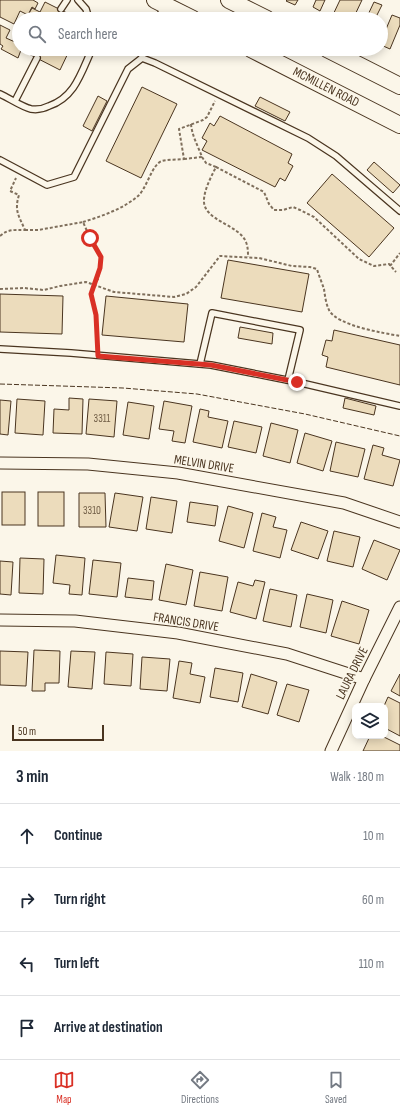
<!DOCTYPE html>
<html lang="en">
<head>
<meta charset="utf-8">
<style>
  :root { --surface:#fff; --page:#f6f6f7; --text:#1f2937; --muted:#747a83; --line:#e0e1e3; --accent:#d93025 }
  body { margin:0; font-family:"Sofia Sans Condensed",sans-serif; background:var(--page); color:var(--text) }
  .controls { position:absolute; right:12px; bottom:12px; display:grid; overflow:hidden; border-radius:8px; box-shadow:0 2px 10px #0003 }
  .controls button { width:36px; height:36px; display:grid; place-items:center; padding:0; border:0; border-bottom:1px solid var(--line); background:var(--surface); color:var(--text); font:20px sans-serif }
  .scale { position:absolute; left:12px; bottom:10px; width:92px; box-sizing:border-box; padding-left:4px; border:2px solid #4a3520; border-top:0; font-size:11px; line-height:14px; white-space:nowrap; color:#4a3520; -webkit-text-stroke:3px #fbf6e9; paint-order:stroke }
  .stop { position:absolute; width:12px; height:12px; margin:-9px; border:3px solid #d93025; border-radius:50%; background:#fff }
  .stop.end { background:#d93025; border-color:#fff; box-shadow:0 1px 4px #0008 }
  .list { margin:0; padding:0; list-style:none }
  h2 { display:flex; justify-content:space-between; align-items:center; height:52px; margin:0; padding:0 16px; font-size:17px }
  h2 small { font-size:13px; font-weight:400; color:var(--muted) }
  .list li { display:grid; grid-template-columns:26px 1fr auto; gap:12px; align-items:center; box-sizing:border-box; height:64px; padding:0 16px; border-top:1px solid var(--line) }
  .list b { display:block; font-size:15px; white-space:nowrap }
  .list em { font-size:13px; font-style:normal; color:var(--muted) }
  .icon { flex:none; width:22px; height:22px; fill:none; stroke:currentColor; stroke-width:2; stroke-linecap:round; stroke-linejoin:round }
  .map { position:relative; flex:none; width:400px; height:751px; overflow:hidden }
  .search { position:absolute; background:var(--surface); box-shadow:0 2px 10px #0003; left:12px; right:12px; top:12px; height:44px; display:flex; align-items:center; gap:10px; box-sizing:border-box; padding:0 14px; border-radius:22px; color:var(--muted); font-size:15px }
  .sheet { height:308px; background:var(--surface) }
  nav { display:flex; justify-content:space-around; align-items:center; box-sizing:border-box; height:56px; border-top:1px solid var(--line); background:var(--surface); font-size:11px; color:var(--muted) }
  nav a { display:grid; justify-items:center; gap:2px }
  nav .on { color:var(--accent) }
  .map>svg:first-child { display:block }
</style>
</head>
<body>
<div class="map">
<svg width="400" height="751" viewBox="0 0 400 751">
  <rect width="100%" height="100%" fill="#fbf6e9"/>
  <g fill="#ecdcbc" stroke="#4a3520">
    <polygon points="0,0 33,0 38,3 35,9 32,7 28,15 20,11 14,24 0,17"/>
    <polygon points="287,0 298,0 295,5 286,1"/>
    <polygon points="316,0 325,0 320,11 313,7"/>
    <polygon points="340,0 362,0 353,19 331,19"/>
    <polygon points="45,2 75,17 74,19 26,19 32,8 40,12"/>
    <polygon points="374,2 382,5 375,19 366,19"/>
    <polygon points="392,15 400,18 400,25 390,49 381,45 381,41"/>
    <polygon points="0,25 10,30 6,38 15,42 19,34 19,49 70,49 60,70 21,50 18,58 1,49 3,46 0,44"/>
    <polygon points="142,87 177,104 141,178 106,161"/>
    <polygon points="98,96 107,101 92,131 83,126"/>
    <polygon points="260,97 290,112 285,121 255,106"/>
    <polygon points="220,116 292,154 288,163 293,166 285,181 280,178 275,187 202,150 207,141 202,138 210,123 214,126"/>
    <polygon points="374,162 400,185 393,193 367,170"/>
    <polygon points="332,174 394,228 369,257 307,203"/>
    <polygon points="228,260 309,274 302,312 221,298"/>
    <polygon points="0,294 63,296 62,334 0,332"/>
    <polygon points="106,296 188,304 184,342 102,335"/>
    <polygon points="240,327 273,333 272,344 238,338"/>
    <polygon points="334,330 400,345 400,385 326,367 328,357 322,355 326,340 332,341"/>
    <polygon points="69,398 83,399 82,434 53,433 54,409 69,410"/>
    <polygon points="345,398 376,406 374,415 343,408"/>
    <polygon points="17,399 45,401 43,435 15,433"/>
    <polygon points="89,399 117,401 114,437 86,434"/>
    <polygon points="0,400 11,401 8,435 0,434"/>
    <polygon points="164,401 192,406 185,443 172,441 174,431 159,429"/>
    <polygon points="128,402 154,406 149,439 123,435"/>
    <polygon points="200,409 209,411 208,417 228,421 222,448 193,442"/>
    <polygon points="234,421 262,427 256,453 228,447"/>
    <polygon points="271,423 298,430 290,463 263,456"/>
    <polygon points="305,433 332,441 323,471 297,463"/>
    <polygon points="336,442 365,449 358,477 330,471"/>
    <polygon points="373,445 384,448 382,455 400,460 393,486 364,479"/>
    <rect x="2" y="492" width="23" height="33"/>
    <rect x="38" y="492" width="26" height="34"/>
    <polygon points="79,493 105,493 106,527 79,527"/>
    <polygon points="115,493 143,497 137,531 109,527"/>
    <polygon points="151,497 177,501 172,533 146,529"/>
    <polygon points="190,502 218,506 215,526 187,522"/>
    <polygon points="228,506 253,513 244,548 219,541"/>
    <polygon points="262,513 276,517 273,527 287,530 280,558 253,551"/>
    <polygon points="301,522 328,531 318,559 291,550"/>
    <polygon points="334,531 360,537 353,567 327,561"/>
    <polygon points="374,540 400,550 387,580 362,569"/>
    <polygon points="56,555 85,558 82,595 69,594 70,585 53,583"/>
    <polygon points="20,558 44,559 43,594 19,593"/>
    <polygon points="93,560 121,563 117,597 89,594"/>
    <polygon points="0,561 13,562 11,595 0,594"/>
    <polygon points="166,564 193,570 186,605 159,600"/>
    <polygon points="200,572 228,577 222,611 194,606"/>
    <polygon points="128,578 154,581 152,600 125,597"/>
    <polygon points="255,580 265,582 256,619 230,612 238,582 253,586"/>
    <polygon points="270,589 297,595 291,627 263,621"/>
    <polygon points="307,594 333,600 326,633 300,627"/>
    <polygon points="342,601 369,610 359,644 331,636"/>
    <polygon points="34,650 60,651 59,683 45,683 45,691 32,691"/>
    <polygon points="0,651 28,652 26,686 0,685"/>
    <polygon points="71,651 95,652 92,689 68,687"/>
    <polygon points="106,652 133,654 131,686 104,684"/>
    <polygon points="142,657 170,659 167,691 140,689"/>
    <polygon points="179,661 192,663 190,674 205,677 200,703 173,698"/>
    <polygon points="215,668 243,673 238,702 210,697"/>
    <polygon points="251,674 277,682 268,714 242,707"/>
    <polygon points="400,674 400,696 391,691"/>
    <polygon points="287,684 309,690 299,722 277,715"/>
    <polygon points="388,697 400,703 400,736 385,728 385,706 384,706"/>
    <polygon points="370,736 382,736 400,745 400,751 363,751"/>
  </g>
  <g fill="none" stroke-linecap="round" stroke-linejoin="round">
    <g stroke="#4a3520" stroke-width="8">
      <g id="lane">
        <polyline points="78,0 86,9 89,19"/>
        <polyline points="61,9 67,0"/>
        <polyline points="158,19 164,7"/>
        <polyline points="142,58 144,49"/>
        <path d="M0,94C9,98 22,107 31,109C37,110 43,109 49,106C75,97 81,73 92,49"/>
        <polyline points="15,101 37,58"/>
        <polyline points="0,160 47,185 74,177 128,69 142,58 155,63 308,138 336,156 400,211"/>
        <polyline points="0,349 71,353 211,365 297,382 400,406"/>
        <polyline points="200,364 212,313 300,330 288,380"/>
      </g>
    </g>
    <g stroke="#4a3520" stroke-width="13">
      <g id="street">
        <polyline points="0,463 88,464 178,473 344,503 400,522"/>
        <polyline points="0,620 75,621 178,633 287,654 364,679"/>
        <polyline points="331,751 364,679 400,607"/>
      </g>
    </g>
    <g stroke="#4a3520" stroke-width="18">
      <g id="secondary">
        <polyline points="155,0 193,19"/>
        <polyline points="229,0 267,19"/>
        <polyline points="251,49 400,125"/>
        <polyline points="327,49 400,86"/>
      </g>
    </g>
    <g stroke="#7f6f5c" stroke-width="2" stroke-dasharray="3 2" stroke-linecap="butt">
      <path d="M202,157L206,163L216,167C211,177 205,188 204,199C202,221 239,224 246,242C248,247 248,252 248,257"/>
      <path d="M184,159L202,157C198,146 192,136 191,124"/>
      <polyline points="216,167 264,192 269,204 274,210 283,210 293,207 300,210 314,217 359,259 374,266 389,264 396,272"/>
      <path d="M83,222C102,216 123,209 138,196C147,188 152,164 162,161C169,159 177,160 184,159L179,129L203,120L207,117L215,101"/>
      <polyline points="25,230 38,230 83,222 90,238 101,257 100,267 98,279 93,285 91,294 96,315 98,346"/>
      <path d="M0,236C8,229 14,230 25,230C19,216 14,211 19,195L10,191L16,178"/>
      <polyline points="390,266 400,253"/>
      <path d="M0,289L24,288L44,290L60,286L86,282L114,292L174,297L186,294L196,287L220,256L259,258L292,266L310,267L317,269C319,276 322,283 324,289C325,296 326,304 329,310C337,326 384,333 400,336"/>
    </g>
    <use href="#lane" stroke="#fbf6e9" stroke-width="5.5"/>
    <use href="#street" stroke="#fbf6e9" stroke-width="11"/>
    <use href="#secondary" stroke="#fbf6e9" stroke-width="16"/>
    <polyline stroke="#4a3520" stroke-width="1" stroke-dasharray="5 2" stroke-linecap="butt" points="0,384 123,388 197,394 305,414 400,436"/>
  </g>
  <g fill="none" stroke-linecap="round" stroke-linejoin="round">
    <polyline stroke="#d93025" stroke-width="5" points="90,238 101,257 100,268 91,294 96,315 98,356 211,365 297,382"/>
  </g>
  <g text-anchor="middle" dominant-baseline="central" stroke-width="3" stroke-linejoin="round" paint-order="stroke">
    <g font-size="11" fill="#725f47">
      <text x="102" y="418">3311</text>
      <text x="92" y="510">3310</text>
    </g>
    <g font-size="13" fill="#4a3520" stroke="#fbf6e9">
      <text transform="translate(326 87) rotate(27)">MCMILLEN ROAD</text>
      <text transform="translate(204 464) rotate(9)">MELVIN DRIVE</text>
      <text transform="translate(186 622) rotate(9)">FRANCIS DRIVE</text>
      <text transform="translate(352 673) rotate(-64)">LAURA DRIVE</text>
    </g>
  </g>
</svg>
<div class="controls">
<button><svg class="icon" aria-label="layers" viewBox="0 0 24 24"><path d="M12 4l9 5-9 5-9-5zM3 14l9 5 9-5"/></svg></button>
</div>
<div class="scale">50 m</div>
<div class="stop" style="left:90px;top:238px"></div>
<div class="stop end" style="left:297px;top:382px"></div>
<div class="search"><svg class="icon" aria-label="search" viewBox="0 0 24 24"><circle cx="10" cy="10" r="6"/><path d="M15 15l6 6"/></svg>Search here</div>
</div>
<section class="sheet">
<h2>3 min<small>Walk · 180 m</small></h2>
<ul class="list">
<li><svg class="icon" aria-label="ahead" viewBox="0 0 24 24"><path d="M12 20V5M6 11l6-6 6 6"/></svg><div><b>Continue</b></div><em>10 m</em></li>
<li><svg class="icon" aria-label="right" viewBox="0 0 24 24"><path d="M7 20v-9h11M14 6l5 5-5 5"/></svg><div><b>Turn right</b></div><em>60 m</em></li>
<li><svg class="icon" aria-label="left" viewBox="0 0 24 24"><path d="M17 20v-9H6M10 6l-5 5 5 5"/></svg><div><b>Turn left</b></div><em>110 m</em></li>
<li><svg class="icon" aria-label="arrive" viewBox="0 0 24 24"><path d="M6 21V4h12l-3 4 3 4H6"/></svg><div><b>Arrive at destination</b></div></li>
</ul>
</section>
<nav>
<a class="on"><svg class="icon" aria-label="map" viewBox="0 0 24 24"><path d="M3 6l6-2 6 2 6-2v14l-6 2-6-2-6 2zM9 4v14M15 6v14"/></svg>Map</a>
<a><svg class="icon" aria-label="directions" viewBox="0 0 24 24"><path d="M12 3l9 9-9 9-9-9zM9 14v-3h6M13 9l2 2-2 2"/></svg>Directions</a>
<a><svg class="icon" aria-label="saved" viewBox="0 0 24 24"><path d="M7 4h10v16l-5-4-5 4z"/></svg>Saved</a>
</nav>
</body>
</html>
